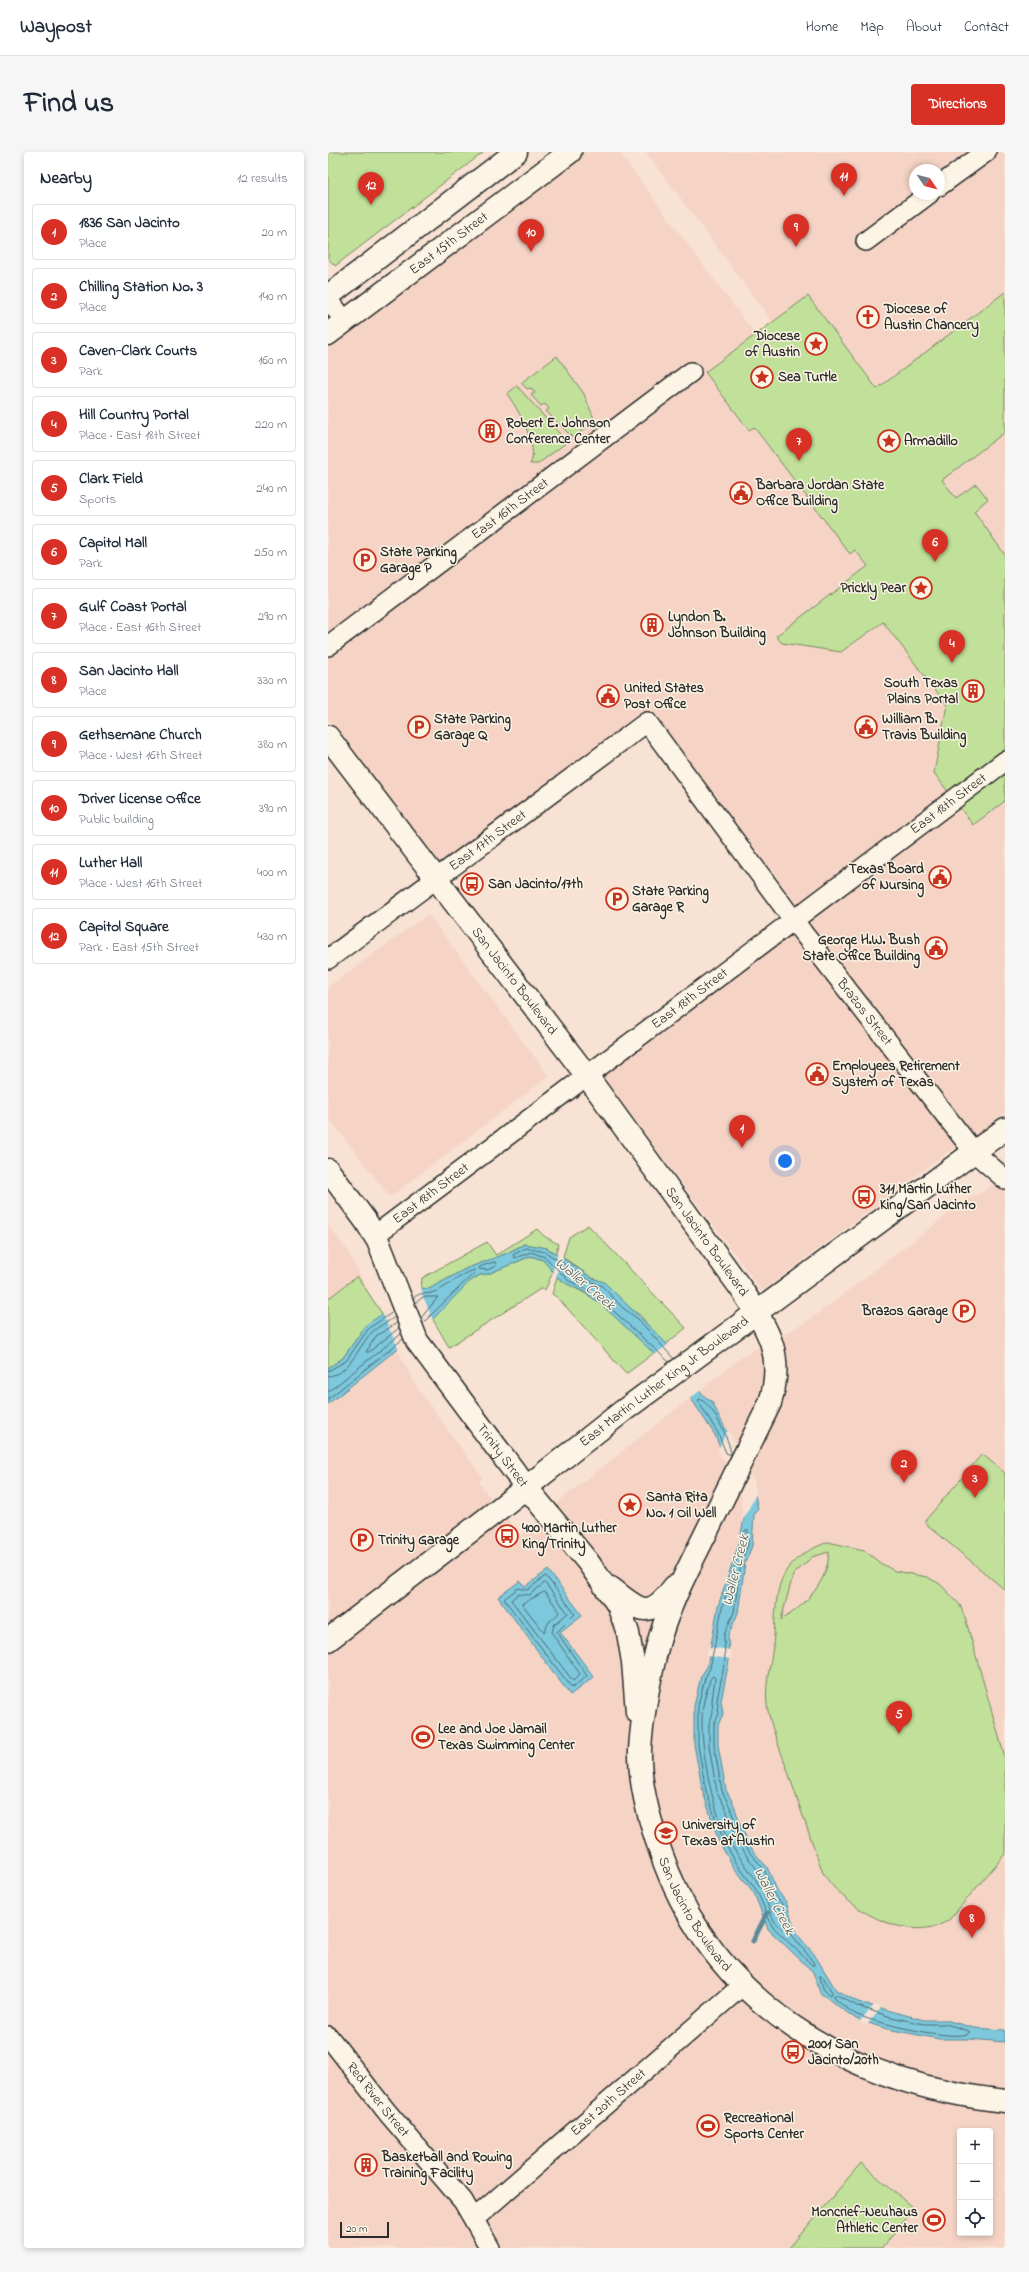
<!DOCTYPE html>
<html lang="en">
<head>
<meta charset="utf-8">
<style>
  :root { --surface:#fff; --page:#f6f6f7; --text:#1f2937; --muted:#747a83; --line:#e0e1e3; --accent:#d93025 }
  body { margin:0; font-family:"Indie Flower",sans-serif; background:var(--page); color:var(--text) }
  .controls { position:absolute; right:12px; bottom:12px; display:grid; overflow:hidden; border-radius:4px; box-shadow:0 2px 6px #0003 }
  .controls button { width:36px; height:36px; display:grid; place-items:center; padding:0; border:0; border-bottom:1px solid var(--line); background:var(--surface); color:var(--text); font:20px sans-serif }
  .compass { position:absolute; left:581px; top:12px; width:36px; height:36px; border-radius:50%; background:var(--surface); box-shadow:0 2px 6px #0003; rotate:125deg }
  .scale { position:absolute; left:12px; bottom:10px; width:49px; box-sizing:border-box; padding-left:4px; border:2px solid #2b2b2b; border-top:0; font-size:11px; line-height:14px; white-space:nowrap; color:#2b2b2b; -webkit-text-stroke:3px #fcf5e5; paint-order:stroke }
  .you { position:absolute; left:457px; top:1009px; width:14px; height:14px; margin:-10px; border:3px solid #fff; border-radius:50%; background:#1a73e8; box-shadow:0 0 0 6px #1a73e833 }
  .badge { display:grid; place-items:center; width:26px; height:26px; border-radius:50%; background:var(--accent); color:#fff; font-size:13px; font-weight:700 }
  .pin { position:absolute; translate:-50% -33px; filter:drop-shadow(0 1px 2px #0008) }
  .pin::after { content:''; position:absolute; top:21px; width:14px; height:12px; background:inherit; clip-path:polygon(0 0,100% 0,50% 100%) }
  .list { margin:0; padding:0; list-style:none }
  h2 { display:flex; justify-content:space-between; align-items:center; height:52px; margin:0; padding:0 16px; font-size:17px }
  h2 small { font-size:13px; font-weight:400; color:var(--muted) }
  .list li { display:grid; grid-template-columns:26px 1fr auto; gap:12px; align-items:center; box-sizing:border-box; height:56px; margin:0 8px 8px; padding:0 8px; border:1px solid var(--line); border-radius:4px }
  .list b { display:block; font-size:15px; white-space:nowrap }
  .list p { margin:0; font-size:13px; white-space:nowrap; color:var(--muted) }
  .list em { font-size:13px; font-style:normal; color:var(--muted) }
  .icon { flex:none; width:22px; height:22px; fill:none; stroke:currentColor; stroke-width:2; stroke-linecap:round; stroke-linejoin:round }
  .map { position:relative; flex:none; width:677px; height:2096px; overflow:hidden; border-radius:4px }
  header { display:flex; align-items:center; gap:24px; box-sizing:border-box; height:56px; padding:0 20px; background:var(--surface); border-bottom:1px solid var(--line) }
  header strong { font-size:19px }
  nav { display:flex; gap:22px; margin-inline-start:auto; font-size:14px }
  .intro { display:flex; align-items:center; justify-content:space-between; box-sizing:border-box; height:96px; padding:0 24px }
  h1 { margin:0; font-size:28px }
  .button { padding:10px 18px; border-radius:4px; background:var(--accent); color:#fff; font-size:14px; font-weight:700 }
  main { display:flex; gap:24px; padding:0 24px }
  aside { flex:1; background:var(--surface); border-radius:4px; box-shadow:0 2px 6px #0003 }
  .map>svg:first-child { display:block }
</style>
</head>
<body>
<header>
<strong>Waypost</strong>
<nav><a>Home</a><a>Map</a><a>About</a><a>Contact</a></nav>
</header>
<div class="intro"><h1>Find us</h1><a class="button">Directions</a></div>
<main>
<aside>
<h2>Nearby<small>12 results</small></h2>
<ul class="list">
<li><span class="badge">1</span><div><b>1836 San Jacinto</b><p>Place</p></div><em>20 m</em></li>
<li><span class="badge">2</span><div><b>Chilling Station No. 3</b><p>Place</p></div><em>140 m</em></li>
<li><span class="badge">3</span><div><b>Caven-Clark Courts</b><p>Park</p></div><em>160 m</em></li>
<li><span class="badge">4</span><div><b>Hill Country Portal</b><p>Place · East 18th Street</p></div><em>220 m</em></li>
<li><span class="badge">5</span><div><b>Clark Field</b><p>Sports</p></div><em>240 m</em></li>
<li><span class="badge">6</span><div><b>Capitol Mall</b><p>Park</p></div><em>250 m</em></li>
<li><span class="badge">7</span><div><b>Gulf Coast Portal</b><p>Place · East 16th Street</p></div><em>290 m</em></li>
<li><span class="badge">8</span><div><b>San Jacinto Hall</b><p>Place</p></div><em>330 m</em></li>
<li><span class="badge">9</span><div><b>Gethsemane Church</b><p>Place · West 16th Street</p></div><em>380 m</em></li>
<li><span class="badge">10</span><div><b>Driver License Office</b><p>Public building</p></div><em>390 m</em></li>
<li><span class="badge">11</span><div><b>Luther Hall</b><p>Place · West 16th Street</p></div><em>400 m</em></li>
<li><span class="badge">12</span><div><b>Capitol Square</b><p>Park · East 15th Street</p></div><em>430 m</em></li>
</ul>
</aside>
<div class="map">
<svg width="677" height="2096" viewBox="0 0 677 2096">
  <rect width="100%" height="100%" fill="#f8e2d3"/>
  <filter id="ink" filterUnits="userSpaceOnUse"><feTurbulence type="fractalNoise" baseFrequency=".025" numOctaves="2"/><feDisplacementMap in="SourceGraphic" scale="8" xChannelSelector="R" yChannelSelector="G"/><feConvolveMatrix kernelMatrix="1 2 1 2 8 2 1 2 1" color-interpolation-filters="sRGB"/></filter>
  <g filter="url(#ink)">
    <g fill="#f5d4c6" fill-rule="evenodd">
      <polygon points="256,0 291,0 677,517 677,961 644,987 323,558 113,717 0,567 0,194"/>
      <path d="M318,0H677V482ZM587,18H611V42H587Z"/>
      <polygon points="100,762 221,924 62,1045 0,965 0,835"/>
      <polygon points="464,778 628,994 434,1139 275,925"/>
      <path d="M677,1022V2096H0V1073L20,1099L88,1234L154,1325L151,1331L192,1384L235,1346L414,1205L480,1169L640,1047L657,1038ZM632,1979H662V2081H632Z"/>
    </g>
    <g fill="#c1e19a" stroke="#768662" fill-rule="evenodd">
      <polygon points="0,0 156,0 7,114 0,106"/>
      <polygon points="677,140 677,280 614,328 628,346 648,332 660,347 646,359 677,403 677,649 645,673 606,621 619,553 555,470 513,500 454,491 448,484 540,414 527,398 522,402 426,275 421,278 377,220 480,144 549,237"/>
      <polygon points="229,204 256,242 267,269 245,286 218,259 221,257 217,252 213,254 203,243 207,241 203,236 199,237 193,231"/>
      <path d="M189,234L239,290L210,312H202C212,296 189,255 179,242Z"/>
      <polygon points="260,1073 358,1176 338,1192 324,1179 313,1164 298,1153 276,1130 264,1126 235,1105 241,1085"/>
      <polygon points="209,1077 216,1084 230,1092 228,1101 219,1096 196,1092 177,1102 137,1117 101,1137 93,1136 94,1126 159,1090 168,1103"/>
      <polygon points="203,1104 215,1108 225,1120 217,1138 214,1136 121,1195 104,1166 141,1130 152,1123 160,1122"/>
      <polygon points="29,1124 55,1163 38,1173 15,1206 0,1216 0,1147"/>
      <path d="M229,1125C244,1136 260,1141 274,1153C292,1168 309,1185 326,1201L298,1222L230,1146L224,1142Z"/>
      <polygon points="654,1302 677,1321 677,1438 596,1370"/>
      <path d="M500,1390L536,1398L552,1411L567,1419L599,1425L612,1432L632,1453L638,1469L677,1606V1702L621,1768C581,1794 516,1756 495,1721C482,1685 470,1650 458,1614C451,1594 442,1573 439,1553C436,1529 445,1507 446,1483C449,1433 448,1410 500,1390ZM501,1400C500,1430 478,1453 453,1468L465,1423L484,1405Z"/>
      <polygon points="533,2011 586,2057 554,2096 461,2096"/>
    </g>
    <g fill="#7dc8dc" stroke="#5c8995">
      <polygon points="197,1092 219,1096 264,1126 276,1130 333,1186 349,1203 375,1243 384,1250 424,1330 430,1357 426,1363 424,1394 417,1411 410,1461 400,1484 401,1509 393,1549 395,1562 390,1573 390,1593 398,1638 406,1653 414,1677 425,1699 439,1715 449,1738 458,1750 468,1781 486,1802 508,1838 530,1850 596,1868 618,1868 646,1876 677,1878 677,1890 641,1887 611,1887 559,1877 528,1867 492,1841 485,1820 440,1777 426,1741 405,1714 391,1690 375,1640 366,1593 366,1554 373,1524 379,1515 390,1454 412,1388 417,1359 415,1332 395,1303 387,1283 364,1248 334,1209 274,1153 258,1141 239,1132 229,1125 215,1108 203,1104 160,1122 152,1123 141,1130 98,1174 0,1252 0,1216 15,1206 38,1173 93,1136 101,1137 137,1117 177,1102"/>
      <polygon points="220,1418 254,1463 232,1480 266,1525 242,1543 170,1445 192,1429 197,1435"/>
    </g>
    <g fill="#f8e2d3">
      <polygon points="230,1100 234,1102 228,1126 224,1122"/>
      <polygon points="93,1134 95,1144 105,1168 99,1176 71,1198 54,1161"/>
      <polygon points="341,1192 364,1220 367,1228 373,1238 361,1247 326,1203"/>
      <polygon points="400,1278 408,1291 410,1302 426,1329 428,1342 414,1370 413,1333 410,1324 393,1305 390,1297"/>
      <polygon points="380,1495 403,1498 403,1507 378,1504"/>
      <polygon points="546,1853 554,1855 539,1873 531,1870"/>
    </g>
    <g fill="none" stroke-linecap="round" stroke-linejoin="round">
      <g stroke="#4c6a72" stroke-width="1">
        <polygon points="167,1110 168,1114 159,1118 151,1117 152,1115"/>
        <path d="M85,1146C95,1139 93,1143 103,1141C118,1137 131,1123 146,1118L148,1119L95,1171"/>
        <polyline points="87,1151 95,1145 110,1145 93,1166"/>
        <polyline points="69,1171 48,1184 38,1200 41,1200 71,1176"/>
        <polyline points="341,1210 276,1150 260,1138 241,1129 217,1105 203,1100 187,1106 185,1103 198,1096 217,1100 262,1129 274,1134 295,1156 310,1167 346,1207"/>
        <polyline points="0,1219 18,1209 41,1176 65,1160"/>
        <path d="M0,1224C21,1223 31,1194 43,1181C49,1175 60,1170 67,1165"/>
        <polyline points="0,1240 73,1182"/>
        <polyline points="0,1247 75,1187"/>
        <path d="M403,1303L398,1301L390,1281L370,1249L371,1247C384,1250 402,1289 403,1302"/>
        <polygon points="420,1378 420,1393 413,1410 406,1460 396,1483 397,1508 389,1548 391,1562 386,1572 386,1594 394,1639 402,1655 410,1679 422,1701 436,1717 445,1741 454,1752 465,1784 486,1811 485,1814 444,1774 429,1739 409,1712 395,1688 378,1639 370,1593 370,1554 377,1526 382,1516 394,1456 417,1379"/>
        <polygon points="218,1424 247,1462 229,1480 259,1524 244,1536 176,1447 190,1436 199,1438"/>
        <polygon points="217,1431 240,1461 226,1473 224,1481 252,1522 245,1529 183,1448 190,1442 201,1443"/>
        <polygon points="217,1440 232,1460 221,1470 216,1480 194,1452"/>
        <path d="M385,1524L387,1526L384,1549L385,1561L381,1572V1594L389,1640L398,1657L406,1681L418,1703L431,1720L441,1743L450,1755L457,1775L455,1777C441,1771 441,1748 433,1736C423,1719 410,1705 400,1688C384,1657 370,1589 375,1554C376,1545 380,1536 382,1528Z"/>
        <polygon points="492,1824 495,1825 504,1840 503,1843 496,1838"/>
        <path d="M509,1843L529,1854L563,1865L596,1872H618L641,1879L642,1881C627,1890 550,1871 532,1864C523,1861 514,1852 507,1847L506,1844Z"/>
      </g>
      <polyline stroke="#5c8995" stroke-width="5" points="425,1789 439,1761"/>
      <g stroke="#2b2b2b" stroke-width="22">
        <g id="street">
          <polyline points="611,34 658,0"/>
          <polyline points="538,89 601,42"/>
          <polyline points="0,147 17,169"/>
          <path id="s1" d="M0,494L363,220"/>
          <path id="s2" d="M0,807L319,570L475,781L646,1000L677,1027"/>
          <path id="s3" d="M46,1084L677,609"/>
          <path id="s4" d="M0,1884L59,1960L135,2049L162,2096"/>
          <path id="s5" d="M146,2067L415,1833"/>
        </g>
      </g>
      <g stroke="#2b2b2b" stroke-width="25">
        <g id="secondary">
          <path id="s6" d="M0,585L259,924L414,1138C440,1178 457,1202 442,1251C420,1296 398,1340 376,1385C358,1421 339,1457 329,1496C321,1529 314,1564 312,1598C311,1631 321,1667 332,1698C384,1852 521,1932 677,1949"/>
          <path id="s7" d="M0,1018L37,1068L50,1089L89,1189L198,1335L260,1410L290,1453L300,1481L305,1510L309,1560"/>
          <path d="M283,1436C312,1459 320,1469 346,1435"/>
          <path id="s8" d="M0,1488L162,1364L295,1259L677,977"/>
        </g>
      </g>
      <g stroke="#2b2b2b" stroke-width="25">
        <g id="primary">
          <polyline points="0,144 188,0"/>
          <path id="s9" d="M0,182L242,0"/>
        </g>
      </g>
      <use href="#street" stroke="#fcf5e5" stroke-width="19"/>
      <use href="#secondary" stroke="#fcf5e5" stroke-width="22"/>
      <use href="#primary" stroke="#fcf5e5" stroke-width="22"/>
    </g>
  </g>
  <defs>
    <g id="church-ring" transform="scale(1.15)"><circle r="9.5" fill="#fcf5e5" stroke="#c8321e" stroke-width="1.5"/><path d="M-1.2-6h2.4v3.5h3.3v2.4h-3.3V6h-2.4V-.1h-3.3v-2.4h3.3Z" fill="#c8321e"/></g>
    <g id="sight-ring" transform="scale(1.15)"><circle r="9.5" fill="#fcf5e5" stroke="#c8321e" stroke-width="1.5"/><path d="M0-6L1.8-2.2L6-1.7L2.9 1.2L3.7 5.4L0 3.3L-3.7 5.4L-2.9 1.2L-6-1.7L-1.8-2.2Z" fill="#c8321e"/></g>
    <g id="building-ring" transform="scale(1.15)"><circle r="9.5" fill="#fcf5e5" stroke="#c8321e" stroke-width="1.5"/><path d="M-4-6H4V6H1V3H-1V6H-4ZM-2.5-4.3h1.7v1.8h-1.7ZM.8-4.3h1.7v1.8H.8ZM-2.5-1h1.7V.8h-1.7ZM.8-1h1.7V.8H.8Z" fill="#c8321e"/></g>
    <g id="civic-ring" transform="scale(1.15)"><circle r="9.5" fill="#fcf5e5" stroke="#c8321e" stroke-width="1.5"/><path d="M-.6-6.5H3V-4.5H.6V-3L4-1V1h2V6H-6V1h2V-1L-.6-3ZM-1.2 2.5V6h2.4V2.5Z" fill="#c8321e"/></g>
    <g id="parking-ring" transform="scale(1.15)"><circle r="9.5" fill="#fcf5e5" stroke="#c8321e" stroke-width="1.5"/><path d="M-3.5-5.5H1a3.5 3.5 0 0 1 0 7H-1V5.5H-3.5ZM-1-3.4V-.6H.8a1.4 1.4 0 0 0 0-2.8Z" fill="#c8321e"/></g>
    <g id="bus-ring" transform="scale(1.15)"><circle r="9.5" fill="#fcf5e5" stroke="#c8321e" stroke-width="1.5"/><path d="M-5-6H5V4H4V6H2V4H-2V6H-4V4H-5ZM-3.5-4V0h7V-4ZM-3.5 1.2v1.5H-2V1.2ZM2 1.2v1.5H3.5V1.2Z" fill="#c8321e"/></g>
    <g id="stadium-ring" transform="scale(1.15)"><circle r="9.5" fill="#fcf5e5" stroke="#c8321e" stroke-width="1.5"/><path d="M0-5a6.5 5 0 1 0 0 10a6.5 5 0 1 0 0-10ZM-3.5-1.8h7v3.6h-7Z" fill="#c8321e"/></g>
    <g id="university-ring" transform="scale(1.15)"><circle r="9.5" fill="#fcf5e5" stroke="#c8321e" stroke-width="1.5"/><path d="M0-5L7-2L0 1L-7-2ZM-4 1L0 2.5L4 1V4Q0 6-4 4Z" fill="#c8321e"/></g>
  </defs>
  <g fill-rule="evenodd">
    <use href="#church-ring" x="540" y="165"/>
    <use href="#sight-ring" x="488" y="192"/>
    <use href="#sight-ring" x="434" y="225"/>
    <use href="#building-ring" x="162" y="279"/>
    <use href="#sight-ring" x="561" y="289"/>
    <use href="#civic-ring" x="413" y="341"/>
    <use href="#parking-ring" x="37" y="408"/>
    <use href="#sight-ring" x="593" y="436"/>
    <use href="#building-ring" x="324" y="473"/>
    <use href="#building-ring" x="645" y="539"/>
    <use href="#civic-ring" x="280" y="544"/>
    <use href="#parking-ring" x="91" y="575"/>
    <use href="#civic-ring" x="538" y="575"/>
    <use href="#civic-ring" x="612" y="725"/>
    <use href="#bus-ring" x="144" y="732"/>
    <use href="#parking-ring" x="289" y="747"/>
    <use href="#civic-ring" x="608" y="796"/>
    <use href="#civic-ring" x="489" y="922"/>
    <use href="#bus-ring" x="536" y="1045"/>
    <use href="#parking-ring" x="636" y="1159"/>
    <use href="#sight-ring" x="302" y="1353"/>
    <use href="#bus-ring" x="179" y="1384"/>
    <use href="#parking-ring" x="34" y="1388"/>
    <use href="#stadium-ring" x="95" y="1585"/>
    <use href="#university-ring" x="338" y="1681"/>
    <use href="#bus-ring" x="465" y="1900"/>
    <use href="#stadium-ring" x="380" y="1974"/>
    <use href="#building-ring" x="38" y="2013"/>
    <use href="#stadium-ring" x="606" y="2068"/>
  </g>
  <g text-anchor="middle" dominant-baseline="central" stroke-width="3" stroke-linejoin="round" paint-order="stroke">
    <g font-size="14" fill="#2b2b2b" stroke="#fcf5e5">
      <text stroke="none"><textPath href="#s9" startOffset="151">East 15th Street</textPath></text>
      <text stroke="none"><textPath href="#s1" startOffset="228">East 16th Street</textPath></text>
      <text stroke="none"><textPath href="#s3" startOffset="719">East 18th Street</textPath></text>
      <text stroke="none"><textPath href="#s2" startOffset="199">East 17th Street</textPath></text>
      <text stroke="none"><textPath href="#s6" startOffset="307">San Jacinto Boulevard</textPath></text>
      <text stroke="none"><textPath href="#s3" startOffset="395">East 18th Street</textPath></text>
      <text stroke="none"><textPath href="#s2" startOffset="760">Brazos Street</textPath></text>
      <text stroke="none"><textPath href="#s3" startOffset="71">East 18th Street</textPath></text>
      <text stroke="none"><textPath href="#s6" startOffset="631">San Jacinto Boulevard</textPath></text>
      <text stroke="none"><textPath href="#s8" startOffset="424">East Martin Luther King Jr Boulevard</textPath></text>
      <text stroke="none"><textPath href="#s7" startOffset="337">Trinity Street</textPath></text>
      <text stroke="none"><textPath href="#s6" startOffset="1362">San Jacinto Boulevard</textPath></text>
      <text stroke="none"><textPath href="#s4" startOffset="81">Red River Street</textPath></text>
      <text stroke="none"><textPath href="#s5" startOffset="178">East 20th Street</textPath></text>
    </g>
    <g font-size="14" font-weight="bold" fill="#2b2b2b" stroke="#fcf5e5" text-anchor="start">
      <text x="556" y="157">Diocese of<tspan x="556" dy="16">Austin Chancery</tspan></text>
      <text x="472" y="184" text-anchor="end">Diocese<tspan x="472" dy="16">of Austin</tspan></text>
      <text x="450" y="225">Sea Turtle</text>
      <text x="178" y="271">Robert E. Johnson<tspan x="178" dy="16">Conference Center</tspan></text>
      <text x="576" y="289">Armadillo</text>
      <text x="428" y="333">Barbara Jordan State<tspan x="428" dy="16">Office Building</tspan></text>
      <text x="52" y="400">State Parking<tspan x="52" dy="16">Garage P</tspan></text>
      <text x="578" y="436" text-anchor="end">Prickly Pear</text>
      <text x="340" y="465">Lyndon B.<tspan x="340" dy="16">Johnson Building</tspan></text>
      <text x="630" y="531" text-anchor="end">South Texas<tspan x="630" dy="16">Plains Portal</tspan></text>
      <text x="296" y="536">United States<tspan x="296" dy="16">Post Office</tspan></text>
      <text x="106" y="567">State Parking<tspan x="106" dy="16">Garage Q</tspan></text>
      <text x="554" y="567">William B.<tspan x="554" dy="16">Travis Building</tspan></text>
      <text x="596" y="717" text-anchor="end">Texas Board<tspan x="596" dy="16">of Nursing</tspan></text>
      <text x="160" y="732">San Jacinto/17th</text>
      <text x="304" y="739">State Parking<tspan x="304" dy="16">Garage R</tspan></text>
      <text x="592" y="788" text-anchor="end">George H.W. Bush<tspan x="592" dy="16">State Office Building</tspan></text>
      <text x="504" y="914">Employees Retirement<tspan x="504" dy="16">System of Texas</tspan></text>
      <text x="552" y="1037">311 Martin Luther<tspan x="552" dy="16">King/San Jacinto</tspan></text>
      <text x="620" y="1159" text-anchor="end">Brazos Garage</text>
      <text x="318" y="1345">Santa Rita<tspan x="318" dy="16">No. 1 Oil Well</tspan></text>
      <text x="194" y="1376">400 Martin Luther<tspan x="194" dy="16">King/Trinity</tspan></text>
      <text x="50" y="1388">Trinity Garage</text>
      <text x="110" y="1577">Lee and Joe Jamail<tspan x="110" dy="16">Texas Swimming Center</tspan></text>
      <text x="354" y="1673">University of<tspan x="354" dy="16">Texas at Austin</tspan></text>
      <text x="480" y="1892">2001 San<tspan x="480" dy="16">Jacinto/20th</tspan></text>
      <text x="396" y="1966">Recreational<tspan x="396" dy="16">Sports Center</tspan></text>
      <text x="54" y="2005">Basketball and Rowing<tspan x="54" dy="16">Training Facility</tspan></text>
      <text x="590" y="2060" text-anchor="end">Moncrief-Neuhaus<tspan x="590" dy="16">Athletic Center</tspan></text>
    </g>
    <g font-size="15" font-style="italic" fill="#445a60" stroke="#fcf5e5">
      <text transform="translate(257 1132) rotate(40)">Waller Creek</text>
      <text transform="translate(408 1418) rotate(-76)">Waller Creek</text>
      <text transform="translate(446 1749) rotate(63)">Waller Creek</text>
    </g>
  </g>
</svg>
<div class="controls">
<button>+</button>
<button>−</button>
<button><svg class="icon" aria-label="locate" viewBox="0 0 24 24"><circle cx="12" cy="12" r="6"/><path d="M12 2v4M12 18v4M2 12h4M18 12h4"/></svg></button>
</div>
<svg class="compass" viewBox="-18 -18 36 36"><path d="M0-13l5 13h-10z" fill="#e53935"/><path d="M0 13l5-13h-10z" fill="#747a83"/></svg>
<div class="scale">20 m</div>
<div class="you"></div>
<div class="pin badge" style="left:414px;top:996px">1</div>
<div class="pin badge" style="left:576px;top:1331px">2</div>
<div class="pin badge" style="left:647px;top:1346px">3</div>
<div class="pin badge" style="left:624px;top:511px">4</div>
<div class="pin badge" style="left:571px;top:1582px">5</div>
<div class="pin badge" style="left:607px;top:410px">6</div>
<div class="pin badge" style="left:471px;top:309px">7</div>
<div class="pin badge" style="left:644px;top:1786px">8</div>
<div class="pin badge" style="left:468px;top:95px">9</div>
<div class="pin badge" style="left:203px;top:100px">10</div>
<div class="pin badge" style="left:516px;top:44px">11</div>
<div class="pin badge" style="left:43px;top:53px">12</div>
</div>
</main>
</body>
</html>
